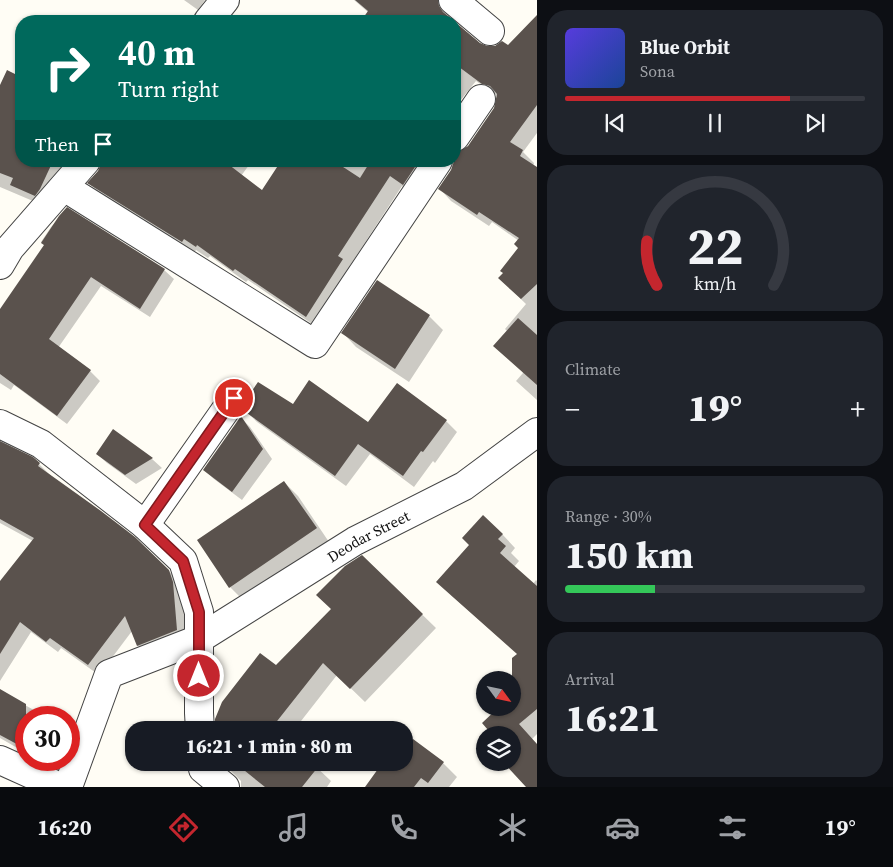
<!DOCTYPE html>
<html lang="en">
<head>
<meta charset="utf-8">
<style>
  body { margin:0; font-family:"Source Serif 4",serif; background:#20242c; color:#f1f3f6; height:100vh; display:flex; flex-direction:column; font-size:19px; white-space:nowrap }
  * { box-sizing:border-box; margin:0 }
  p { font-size:16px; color:#9ea1a6 }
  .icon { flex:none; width:28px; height:28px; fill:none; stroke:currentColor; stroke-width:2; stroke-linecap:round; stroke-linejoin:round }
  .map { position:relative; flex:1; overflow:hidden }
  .sheet { display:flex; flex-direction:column; gap:10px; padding:10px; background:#0d0f14; width:356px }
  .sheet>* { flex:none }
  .guide { position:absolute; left:15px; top:15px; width:446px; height:152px; border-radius:20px; box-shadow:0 1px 4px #0004; background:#00695c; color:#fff; overflow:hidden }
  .needle { width:32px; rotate:123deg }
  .controls { position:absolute; left:476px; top:671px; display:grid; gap:10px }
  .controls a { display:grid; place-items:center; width:45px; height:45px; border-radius:50%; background:#171b24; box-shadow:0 1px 4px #0004; font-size:25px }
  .speed { position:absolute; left:15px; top:706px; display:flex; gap:10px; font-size:25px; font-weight:700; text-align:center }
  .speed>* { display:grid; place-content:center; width:65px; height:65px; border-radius:50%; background:#171b24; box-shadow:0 1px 4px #0004; line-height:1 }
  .speed .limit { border:8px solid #d22; background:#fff; color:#111 }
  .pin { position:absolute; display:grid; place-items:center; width:42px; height:42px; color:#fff; margin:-21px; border:2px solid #fff; border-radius:50%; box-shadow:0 1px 5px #0007 }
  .me { position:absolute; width:55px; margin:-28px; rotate:0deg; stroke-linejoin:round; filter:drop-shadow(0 0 4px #0008) }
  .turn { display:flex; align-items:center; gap:18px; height:105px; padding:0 20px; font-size:22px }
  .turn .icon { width:65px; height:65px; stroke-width:2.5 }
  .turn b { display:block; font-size:35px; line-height:42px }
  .then { display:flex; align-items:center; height:48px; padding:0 20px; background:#0003; gap:10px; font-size:19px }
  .big { font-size:38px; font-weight:800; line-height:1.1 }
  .sheet .widget { flex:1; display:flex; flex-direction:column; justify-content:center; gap:8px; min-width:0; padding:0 18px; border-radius:20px; background:#20242c }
  .sheet .dial { align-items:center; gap:0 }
  .dial svg { height:130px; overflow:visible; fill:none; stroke:#363941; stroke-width:7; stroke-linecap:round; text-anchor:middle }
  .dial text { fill:#f1f3f6; stroke:none }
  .song { display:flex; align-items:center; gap:15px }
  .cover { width:60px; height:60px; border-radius:8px; background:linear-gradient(135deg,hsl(250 70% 55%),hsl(220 70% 35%)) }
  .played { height:5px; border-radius:2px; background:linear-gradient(90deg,#c4262e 75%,#363941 75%) }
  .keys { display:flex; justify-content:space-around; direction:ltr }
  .heat { display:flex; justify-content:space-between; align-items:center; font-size:28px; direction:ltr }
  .charge { height:8px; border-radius:4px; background:linear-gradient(90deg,#34c759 30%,#363941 0) }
  .trip { position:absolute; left:125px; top:721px; width:288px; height:50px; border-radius:20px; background:#171b24; box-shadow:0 1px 4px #0004; font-weight:800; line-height:50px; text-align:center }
  .tab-bar { display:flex; height:80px; justify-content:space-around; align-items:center; background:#090b0e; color:#9ea1a6 }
  .tab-bar .icon { width:35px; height:35px }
  .tab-bar .active { color:#c4262e }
  .tab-bar b { font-size:22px; color:#f1f3f6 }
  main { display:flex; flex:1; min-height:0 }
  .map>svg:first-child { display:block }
</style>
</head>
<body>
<main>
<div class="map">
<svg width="537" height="787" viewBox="0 0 537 787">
  <rect width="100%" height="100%" fill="#fffdf5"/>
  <!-- shadow -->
  <path fill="#0003" d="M184,0h21l-7,10z
    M354,0h102l-7,10 1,9 2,2h-79l-6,-6 2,-2z
    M537,17v116l-14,19 11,11 -1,3 4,33v201l-21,-19 7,-8 -16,-42 -2,-2 21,-25 -27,-26 5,-5 15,-25v-7l-27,-19 -3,4 -38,-25 -11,-12 12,-19 3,-9v-7l7,-2 7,-5 26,-39 2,-12 -21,-15 -21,26v-83l24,20 8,4 21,-1z
    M8,72l13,7v82h67l-41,46 -47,-20v-99z
    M102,161h150l-11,15 21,16 81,-23 6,-8h91l-24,35 -14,-10 -53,81 5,5 -36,56 -70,-48 -2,2 -36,-26 -2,2 -12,-8 -2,3 -93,-58 -12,-12 10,-11z
    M67,209l97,61 10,9 -24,38 -49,-31 -43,62 32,23 10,10 -33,43 -53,-39 -3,5 -11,-7v-72l45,-65 -4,-4 10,-15z
    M429,316l14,14 -34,52 -53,-35 -13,-14z
    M293,406l75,18 78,-3 11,11 -22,31 -2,-2 -19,26 -44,-33 -24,32 -89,-64 -11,-11z
    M241,418l9,9 22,32 -30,41 -28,-21 -10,-9z
    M113,431l39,28 10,9 -26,16 -29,-21 -10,-9z
    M0,445l39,19 11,11 118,95 12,12 3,12 4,47 -38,15 -11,-10 -6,-15 -33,44 -38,-27 -3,4 -27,-20 -31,49v-98l33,-42 -33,-18z
    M284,482l14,14 31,46 -85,59 -14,-14z
    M502,534l13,14 -4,5 8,8 -5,6 19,17 3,-4 1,1v153l-5,5 5,48h-10l-15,-25v-27h-27v6l-4,-4 8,-7 -6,-7 17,-15h12l6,-54 -67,-59z
    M362,556l74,72 -71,74 -28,-27 -43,55h-77l115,-121z
    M0,691l48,27h-22v35l-26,-15z
    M69,729l13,12 -13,36 -30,-17h30z
    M413,741l30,22 14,14 -8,10h-83l38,-25v-9z
    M231,762h80l20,19 -4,6h-86v-6l-12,-12 4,-5z"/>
  <!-- building -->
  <path fill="#5a524d" d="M355,0h83l1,6 4,6 11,9h-93l7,-10z
    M537,15v90l-27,37 13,8 -3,6 17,11v117l-16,15 -23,-21 5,-5 -3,-2 18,-23 -4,-4 5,-6 -40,-26 -2,3 -39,-26 13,-19 3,-9h1l5,-10 8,-5 26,-38 3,-14 -7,-8 -8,-2 -27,-20v-42l25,21 7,3h8l7,-5 6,4z
    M7,70l14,7v84h32l-13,28 -5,7 -25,-11 3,-7 -13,-5v-88z
    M101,161h123l38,29 19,-29h53l26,17 10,-16 -2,-1h51l-16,24 -13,-9 -52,80 5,3 -37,58 -71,-48 -2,2 -36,-26 -1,2 -12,-8 -2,3 -95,-59 11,-12 3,-7z
    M67,207l98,62 -25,40 -49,-32 -42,62 42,31 -34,46 -57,-42v-65l44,-64 -3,-2 18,-27z
    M377,280l53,35 -35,54 -54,-36z
    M518,318l19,17v50l-44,-39z
    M309,380l59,42 29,-39 50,37 -24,32 -2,-1 -18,25 -45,-32 -23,32 -91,-65 5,-11v-5l9,-13 35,22z
    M241,416l22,33 -31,43 -29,-22z
    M113,429l40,29 -28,17 -29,-21z
    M0,441l33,16 7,6 -2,3 63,45 34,26 34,33 4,12 4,48 -40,16 -12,-30 -37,49 -38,-27 -4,4 -26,-20 -20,32v-73l34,-43 -34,-19z
    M284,481l33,47 -88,60 -32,-48z
    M483,515l20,19 -5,5 8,7 -6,7 37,33v123l-18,15 18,20v43h-11l-23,-25h9v-27h-27v8l-6,-6 9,-7 -6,-7 16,-15h14v-50l5,-4 -81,-72 33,-37 -7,-7z
    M362,555l61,59 -73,75 -27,-26 -53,67h-55v-11l7,-17 38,-49 16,12 55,-56 -15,-14 29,-29z
    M0,689l26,15v45l-26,-14z
    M413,739l31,23 -16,21 -7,-5 -7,9h-49l18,-25h21v-11z
    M234,762h88l-20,25h-37z"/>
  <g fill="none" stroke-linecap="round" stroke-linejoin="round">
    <defs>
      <g id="minor">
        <path d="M453,0l37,31"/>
        <path d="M208,21l17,-21"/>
        <path d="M455,137l26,-38"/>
        <path d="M64,187l251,157 123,-183"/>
        <path d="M0,265l10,-17 76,-87"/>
        <path d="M0,424l41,20 104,81 38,36 16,51v101l1,17"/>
        <path d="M145,525l89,-127"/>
        <path d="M0,760l60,27"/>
        <path d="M203,762v7l22,18"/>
        <path id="s1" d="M68,787l41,-113 90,-35 156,-98 109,-55 73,-54"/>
      </g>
    </defs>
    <!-- minor casing -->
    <use href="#minor" stroke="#444" stroke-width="30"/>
    <!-- minor -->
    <use href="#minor" stroke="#fff" stroke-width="28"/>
  </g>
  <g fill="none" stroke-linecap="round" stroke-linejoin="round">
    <defs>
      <path id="route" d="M199,676v-64l-16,-51 -38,-36 89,-127"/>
    </defs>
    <!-- route casing -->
    <use href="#route" stroke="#7f191e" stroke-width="12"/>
    <!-- route -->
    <use href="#route" stroke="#c4262e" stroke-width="9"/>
  </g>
  <g text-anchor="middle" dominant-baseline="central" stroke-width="5" stroke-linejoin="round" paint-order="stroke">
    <!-- street labels -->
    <g font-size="15" fill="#111" stroke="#fff">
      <text stroke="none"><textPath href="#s1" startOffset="415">Deodar Street</textPath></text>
    </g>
  </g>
</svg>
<div class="controls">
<a><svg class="needle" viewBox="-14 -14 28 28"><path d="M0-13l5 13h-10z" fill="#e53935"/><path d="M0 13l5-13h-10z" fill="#9ea1a6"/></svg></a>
<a><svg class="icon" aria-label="layers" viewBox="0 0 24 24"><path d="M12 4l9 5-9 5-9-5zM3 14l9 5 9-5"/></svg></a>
</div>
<div class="speed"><div class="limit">30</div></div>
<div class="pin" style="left:234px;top:398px;background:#d93025"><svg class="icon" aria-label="arrive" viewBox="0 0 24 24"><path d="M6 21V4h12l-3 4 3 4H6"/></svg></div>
<svg class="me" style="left:199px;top:676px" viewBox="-20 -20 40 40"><circle r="17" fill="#c4262e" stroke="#fff" stroke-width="3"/><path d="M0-11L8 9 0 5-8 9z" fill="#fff"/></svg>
<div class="trip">16:21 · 1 min · 80 m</div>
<div class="guide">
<div class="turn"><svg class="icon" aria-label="right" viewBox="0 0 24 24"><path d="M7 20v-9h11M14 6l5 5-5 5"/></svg><div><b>40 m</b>Turn right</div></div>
<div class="then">Then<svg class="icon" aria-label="arrive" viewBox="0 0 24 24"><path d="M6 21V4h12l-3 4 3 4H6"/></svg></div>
</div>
</div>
<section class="sheet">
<div class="widget">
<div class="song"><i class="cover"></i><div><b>Blue Orbit</b><p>Sona</p></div></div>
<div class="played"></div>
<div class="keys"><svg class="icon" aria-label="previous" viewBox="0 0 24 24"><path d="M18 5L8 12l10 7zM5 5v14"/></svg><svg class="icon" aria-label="pause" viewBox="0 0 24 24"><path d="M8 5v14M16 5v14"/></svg><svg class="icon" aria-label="next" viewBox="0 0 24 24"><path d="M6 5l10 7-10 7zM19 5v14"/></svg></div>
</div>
<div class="widget dial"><svg viewBox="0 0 100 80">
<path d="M14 69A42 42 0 1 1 86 69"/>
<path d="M14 69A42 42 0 0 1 8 42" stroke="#c4262e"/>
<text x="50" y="56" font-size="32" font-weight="700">22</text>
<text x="50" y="72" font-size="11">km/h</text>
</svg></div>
<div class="widget"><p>Climate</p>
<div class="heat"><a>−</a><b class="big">19°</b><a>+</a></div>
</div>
<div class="widget"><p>Range · 30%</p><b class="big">150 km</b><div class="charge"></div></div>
<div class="widget"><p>Arrival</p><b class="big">16:21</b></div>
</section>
</main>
<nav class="tab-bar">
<b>16:20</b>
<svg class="icon active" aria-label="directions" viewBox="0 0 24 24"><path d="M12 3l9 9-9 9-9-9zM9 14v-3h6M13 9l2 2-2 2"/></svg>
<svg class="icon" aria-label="music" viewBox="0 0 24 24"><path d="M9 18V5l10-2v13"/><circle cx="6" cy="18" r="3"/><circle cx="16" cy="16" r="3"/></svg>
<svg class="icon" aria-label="phone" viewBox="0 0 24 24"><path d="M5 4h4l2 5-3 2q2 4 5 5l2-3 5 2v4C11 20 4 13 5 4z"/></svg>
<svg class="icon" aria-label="climate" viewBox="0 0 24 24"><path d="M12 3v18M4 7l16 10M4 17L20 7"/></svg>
<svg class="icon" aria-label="car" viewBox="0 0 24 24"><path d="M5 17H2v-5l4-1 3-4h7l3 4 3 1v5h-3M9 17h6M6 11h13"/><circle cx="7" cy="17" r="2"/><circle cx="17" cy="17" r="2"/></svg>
<svg class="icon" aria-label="filters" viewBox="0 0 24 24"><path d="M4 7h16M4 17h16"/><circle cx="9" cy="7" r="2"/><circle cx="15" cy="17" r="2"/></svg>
<b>19°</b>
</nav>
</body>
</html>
